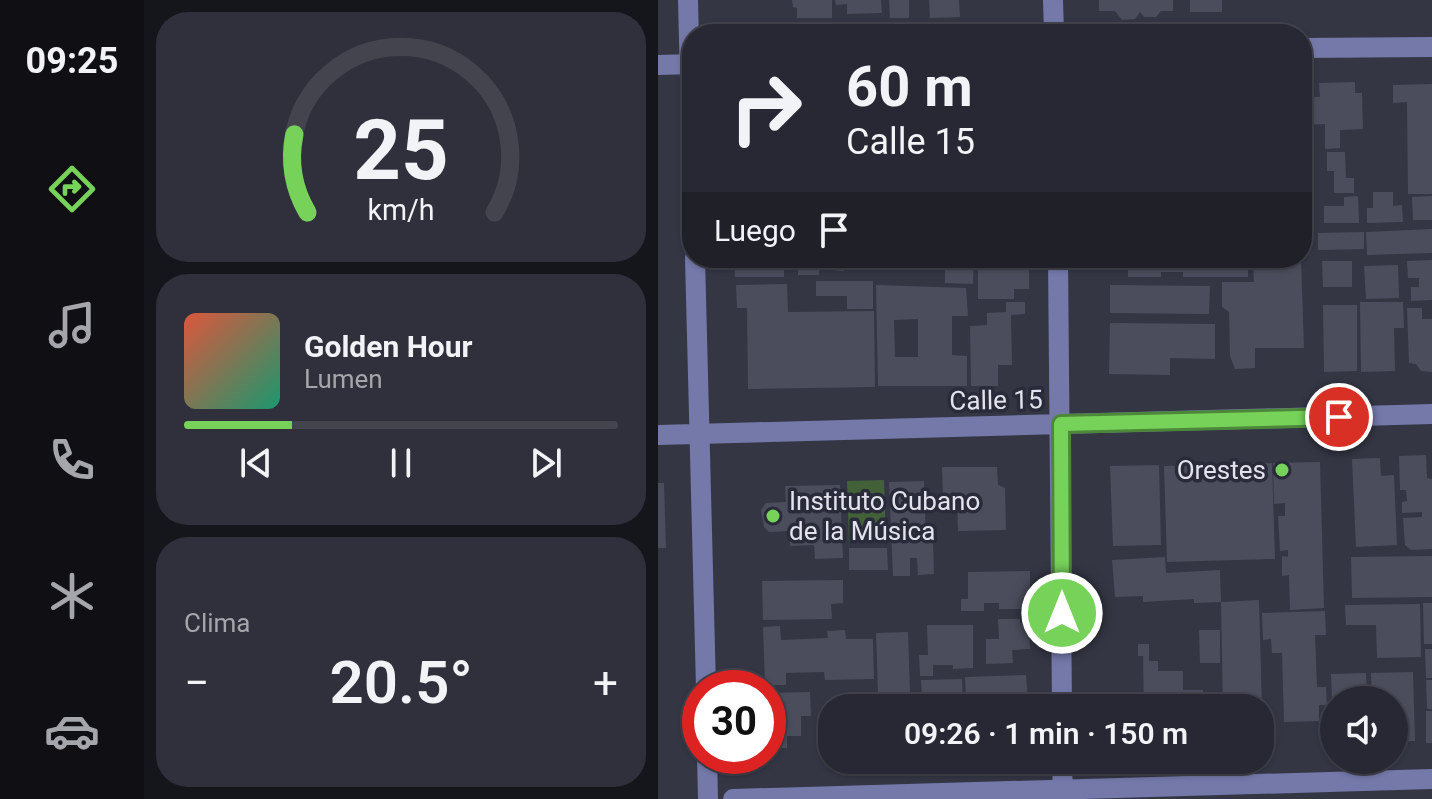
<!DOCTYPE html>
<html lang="es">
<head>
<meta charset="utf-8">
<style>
  body { margin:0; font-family:Roboto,sans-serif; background:#2f303b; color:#f1f3f6; height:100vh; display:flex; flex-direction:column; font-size:30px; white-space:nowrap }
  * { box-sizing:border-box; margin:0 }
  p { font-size:26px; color:#a4a6ac }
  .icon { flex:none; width:44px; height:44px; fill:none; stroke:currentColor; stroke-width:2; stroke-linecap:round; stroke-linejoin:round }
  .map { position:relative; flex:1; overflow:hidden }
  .details { display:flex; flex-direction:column; gap:12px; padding:12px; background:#15161c; width:514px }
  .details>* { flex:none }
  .banner { position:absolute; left:24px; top:24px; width:630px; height:244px; border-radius:32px; box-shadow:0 2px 6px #0004,0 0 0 2px #43444e; background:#272833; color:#f1f3f6; overflow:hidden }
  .buttons { position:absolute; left:662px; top:686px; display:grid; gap:16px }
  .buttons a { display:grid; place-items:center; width:88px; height:88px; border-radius:50%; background:#272833; box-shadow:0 2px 6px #0004,0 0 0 2px #43444e; font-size:40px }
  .speed { position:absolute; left:24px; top:670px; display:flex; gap:16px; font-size:40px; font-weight:700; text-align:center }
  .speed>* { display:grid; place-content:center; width:104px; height:104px; border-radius:50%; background:#272833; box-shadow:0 2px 6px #0004,0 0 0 2px #43444e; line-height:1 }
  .speed .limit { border:12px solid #d22; background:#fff; color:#111 }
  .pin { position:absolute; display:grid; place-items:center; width:68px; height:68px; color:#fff; margin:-34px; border:4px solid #fff; border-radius:50%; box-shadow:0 2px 8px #0007 }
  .me { position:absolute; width:88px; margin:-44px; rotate:0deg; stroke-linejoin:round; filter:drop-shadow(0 0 6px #0008) }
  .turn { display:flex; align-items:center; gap:28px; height:168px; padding:0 32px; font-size:36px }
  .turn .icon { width:104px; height:104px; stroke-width:2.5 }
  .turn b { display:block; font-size:56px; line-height:68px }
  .then { display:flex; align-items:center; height:76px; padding:0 32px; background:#0003; gap:16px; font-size:30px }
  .big { font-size:60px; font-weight:600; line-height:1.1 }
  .details .widget { flex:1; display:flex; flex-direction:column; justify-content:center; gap:12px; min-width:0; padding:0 28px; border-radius:32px; background:#2f303b }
  .details .dial { align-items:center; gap:0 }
  .dial svg { height:208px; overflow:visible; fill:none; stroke:#43444e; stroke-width:7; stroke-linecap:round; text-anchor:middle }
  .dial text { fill:#f1f3f6; stroke:none }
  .song { display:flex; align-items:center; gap:24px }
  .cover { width:96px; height:96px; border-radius:12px; background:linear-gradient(135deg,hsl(10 70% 55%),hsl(160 70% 35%)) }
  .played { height:8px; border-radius:4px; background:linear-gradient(90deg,#77d259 25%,#43444e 25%) }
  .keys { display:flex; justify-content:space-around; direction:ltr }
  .heat { display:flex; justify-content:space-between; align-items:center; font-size:44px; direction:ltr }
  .trip { position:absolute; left:160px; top:694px; width:456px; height:80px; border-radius:32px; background:#272833; box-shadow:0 2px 6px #0004,0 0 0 2px #43444e; font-weight:600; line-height:80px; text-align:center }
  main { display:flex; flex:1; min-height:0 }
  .menu { display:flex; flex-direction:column; width:144px; justify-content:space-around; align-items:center; background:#101014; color:#a4a6ac }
  .menu .icon { width:56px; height:56px }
  .menu .active { color:#77d259 }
  .menu b { font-size:36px; color:#f1f3f6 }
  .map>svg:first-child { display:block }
</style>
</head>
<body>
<main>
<nav class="menu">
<b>09:25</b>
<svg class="icon active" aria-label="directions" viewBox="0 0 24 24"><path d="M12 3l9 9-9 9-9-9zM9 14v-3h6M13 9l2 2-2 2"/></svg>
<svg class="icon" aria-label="music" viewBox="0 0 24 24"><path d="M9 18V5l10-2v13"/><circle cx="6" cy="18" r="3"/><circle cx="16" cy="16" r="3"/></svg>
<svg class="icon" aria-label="phone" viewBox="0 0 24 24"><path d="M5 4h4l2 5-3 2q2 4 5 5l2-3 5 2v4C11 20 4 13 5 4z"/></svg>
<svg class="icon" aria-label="climate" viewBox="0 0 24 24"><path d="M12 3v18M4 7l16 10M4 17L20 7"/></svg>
<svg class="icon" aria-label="car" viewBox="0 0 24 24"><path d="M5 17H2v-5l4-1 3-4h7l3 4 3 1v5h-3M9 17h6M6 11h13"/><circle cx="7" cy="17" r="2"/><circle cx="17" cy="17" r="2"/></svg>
</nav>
<section class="details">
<div class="widget dial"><svg viewBox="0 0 100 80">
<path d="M14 69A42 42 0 1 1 86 69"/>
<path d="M14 69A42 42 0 0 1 9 39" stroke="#77d259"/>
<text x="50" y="56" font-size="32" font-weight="700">25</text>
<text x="50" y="72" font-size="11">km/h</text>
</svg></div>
<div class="widget">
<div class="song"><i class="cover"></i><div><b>Golden Hour</b><p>Lumen</p></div></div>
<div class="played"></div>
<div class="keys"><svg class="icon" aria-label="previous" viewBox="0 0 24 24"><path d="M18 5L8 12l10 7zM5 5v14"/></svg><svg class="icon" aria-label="pause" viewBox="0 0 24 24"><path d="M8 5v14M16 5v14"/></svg><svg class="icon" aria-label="next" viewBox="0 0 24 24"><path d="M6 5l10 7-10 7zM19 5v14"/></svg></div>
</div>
<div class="widget"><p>Clima</p>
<div class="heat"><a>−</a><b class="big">20.5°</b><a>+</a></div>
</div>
</section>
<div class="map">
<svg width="774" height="799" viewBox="0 0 774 799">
  <rect width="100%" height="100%" fill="#343644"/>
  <!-- green -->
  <path fill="#426139" d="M226,480l2,60 -37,2 -2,-61z"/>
  <!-- building -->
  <path fill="#4b4d5c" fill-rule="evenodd" d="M134,0h40v18h-35v-10l-4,-1z
    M177,0h46l1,13 -35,1v-10l-11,1z
    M231,0h20v18h-19z
    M271,0h30l1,17 -30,1z
    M441,0h74v11h-12l-5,6h-12l-4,-5 -5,7 -13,1 -7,-9h-16z
    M532,0h32v12h-32z
    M697,82v11h7l1,36 -23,1v18l-15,1v-25l-23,1v-28h18l-1,-14z
    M774,84v110h-24l-1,-92 -14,1v-18z
    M669,152h18l1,26h8v15h-20v-22h-7z
    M715,192h20v14l9,-1 1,17 -36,1v-15h6z
    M700,196l1,27h-35v-17h20v-9z
    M774,196v24h-19l-1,-23z
    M774,229v24l-65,2 -1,-23z
    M706,232v17l-46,1v-17z
    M76,258h109l1,13 -13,-1v-8h-12v13h-21v-9h-14v11h-49z
    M287,258h29l-1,26 -28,-1z
    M320,258h51v31h-15v10h-36z
    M445,258h145v19h-65v-5h-22v5h-33v-8h-25z
    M595,258h48l3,90h-49v20l-20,1 -5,-13 -1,-44 -7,-5v-25h32z
    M774,260v40l-21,1v-14h8v-9h-11l-1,-17z
    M664,261h30v26h-29z
    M740,265l1,33 -33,1 -2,-33z
    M158,281h57v28h-26v-13h-31z
    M129,284l1,28 86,-1 1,76 -127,2 -1,-81h-10l-1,-23z
    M218,285l90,3 2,28h-16v39l15,1v30h-89zM260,319v38h-23l-1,-37z
    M452,285l100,1 -1,28 -99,-1z
    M348,302h19v12l-14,1 1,50h-14v21h-27l-1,-60 17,-1v-12l19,-1z
    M702,302h43l1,26h-10l1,43 -34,1z
    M665,305h34v66l-33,1z
    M749,308h15v11h10v53l-11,-1 -5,-7 -7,-1z
    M452,323l105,1v35l-45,-1v17l-61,-1z
    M768,455l1,23 5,1v70l-21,1 -6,-5 -2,-27 19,-1v-5l-20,1v-11l5,-1 -1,-11h-6l-1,-34z
    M722,458l1,18 13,-1 3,70 -41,2 -4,-88z
    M662,462l4,146 -34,2 -1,-35 -7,1v-20l6,1v-7l-8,1 -2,-35h7v-13l-11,1 -1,-41z
    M614,463l3,96 -108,3 -3,-96z
    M501,465l2,80 -48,1 -3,-80z
    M284,467h55l1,18 7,3 1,42 -48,1 -1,-31h-14z
    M266,481l2,60 7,-1 1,34 -16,1 -1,-17h-7v18h-17l-4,-94z
    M0,483h6l2,65h-8z
    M182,485l3,73 -28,1 -1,-14 -24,1v-15l-21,1 -5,-5 -3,-17 5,-7 20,-1 -1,-16z
    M191,548h38l1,22h-39z
    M774,556v41l-80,1 -1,-41z
    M507,557l1,16 54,-3 1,32 -27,1v-4l-51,3v-6l-28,1 -3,-37z
    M372,571v38h-31v-6h-15v8h-23v-12h7v-27z
    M185,580v23l-12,1 1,15 -69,1 -1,-39z
    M601,600l3,108h-39l-2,-106z
    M765,603h9v41h-8z
    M762,604l1,53 -44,1 -1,-33h-30l-1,-20z
    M667,611l1,24h-11l2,52h9l1,18h-8v16l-35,1 -2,-69h-10l-1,-14 -8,1 -1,-27z
    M340,619h22v4h9l1,26 -18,1 1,13 -27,1v-25h13z
    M269,625h46v43l-20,1v-4h-20v11h-13l-1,-21h9z
    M122,626l1,14 47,-2 -1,-7 18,-1 1,9h27l1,40 -49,1 -1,-8 -38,1v12h-21l-2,-58z
    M541,630h21v33h-20z
    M250,632l2,60 -32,1 -2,-60z
    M480,644h11v17h9v10h25v19h20v12h16v6h-75l-1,-52h-5z
    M767,649h7v29h-6z
    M755,672l2,69 -21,1v-42h-22l-1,-27z
    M708,673l1,27h-35l-1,-26z
    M368,675l2,25 -62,1 -1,-24z
    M304,679l1,29h-36v-13h-5l-1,-15z
    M768,680h6v29h-5z
    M152,692l1,24h-10v20h-14v12h-19v-55z
    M233,703v5h-59v41l-8,-5 -1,-38z
    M376,703v5h-67v-4z
    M768,711h6v32h-6z"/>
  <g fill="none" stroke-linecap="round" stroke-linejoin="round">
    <!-- minor -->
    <path stroke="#7479aa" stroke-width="20" d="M30,0l4,159
      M395,0l1,34
      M644,48l130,-1
      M0,65l34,-1
      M37,258l11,430
      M400,258l4,450
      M0,435l774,-21
      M49,756l1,43
      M404,760l1,39
      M75,799l699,-20"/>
  </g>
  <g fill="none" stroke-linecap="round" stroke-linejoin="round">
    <defs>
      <path id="route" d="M404,613l-1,-189 278,-7"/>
    </defs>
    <!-- route casing -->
    <use href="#route" stroke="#4d883a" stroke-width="20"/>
    <!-- route -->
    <use href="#route" stroke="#77d259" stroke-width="14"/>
  </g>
  <!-- markers -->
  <g fill="#77d259" stroke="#2a2b3a" stroke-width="3">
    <circle cx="624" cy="470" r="8"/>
    <circle cx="115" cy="516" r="8"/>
  </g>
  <g text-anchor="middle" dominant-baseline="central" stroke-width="7" stroke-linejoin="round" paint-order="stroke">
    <!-- street labels -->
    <g font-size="26" fill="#e2e3ed" stroke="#2a2b3a">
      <text transform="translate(338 400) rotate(-1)">Calle 15</text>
    </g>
    <!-- poi labels -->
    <g font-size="26" fill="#e2e3ed" stroke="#2a2b3a" text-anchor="end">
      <text x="608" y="470">Orestes</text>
      <text x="131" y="501" text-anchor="start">Instituto Cubano<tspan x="131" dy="30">de la Música</tspan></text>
    </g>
  </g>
</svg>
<div class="buttons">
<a><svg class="icon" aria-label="sound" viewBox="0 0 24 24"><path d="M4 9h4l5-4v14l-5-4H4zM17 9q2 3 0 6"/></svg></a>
</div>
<div class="speed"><div class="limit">30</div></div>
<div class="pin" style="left:681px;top:417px;background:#d93025"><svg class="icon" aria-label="arrive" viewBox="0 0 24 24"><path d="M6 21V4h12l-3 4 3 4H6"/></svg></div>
<svg class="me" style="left:404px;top:613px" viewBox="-20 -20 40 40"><circle r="17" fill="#77d259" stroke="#fff" stroke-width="3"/><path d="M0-11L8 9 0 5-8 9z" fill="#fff"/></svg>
<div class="trip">09:26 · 1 min · 150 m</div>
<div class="banner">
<div class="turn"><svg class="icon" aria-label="right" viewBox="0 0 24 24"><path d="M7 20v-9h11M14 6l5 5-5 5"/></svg><div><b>60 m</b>Calle 15</div></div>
<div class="then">Luego<svg class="icon" aria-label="arrive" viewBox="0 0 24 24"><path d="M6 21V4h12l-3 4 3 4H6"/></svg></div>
</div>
</div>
</main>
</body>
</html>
